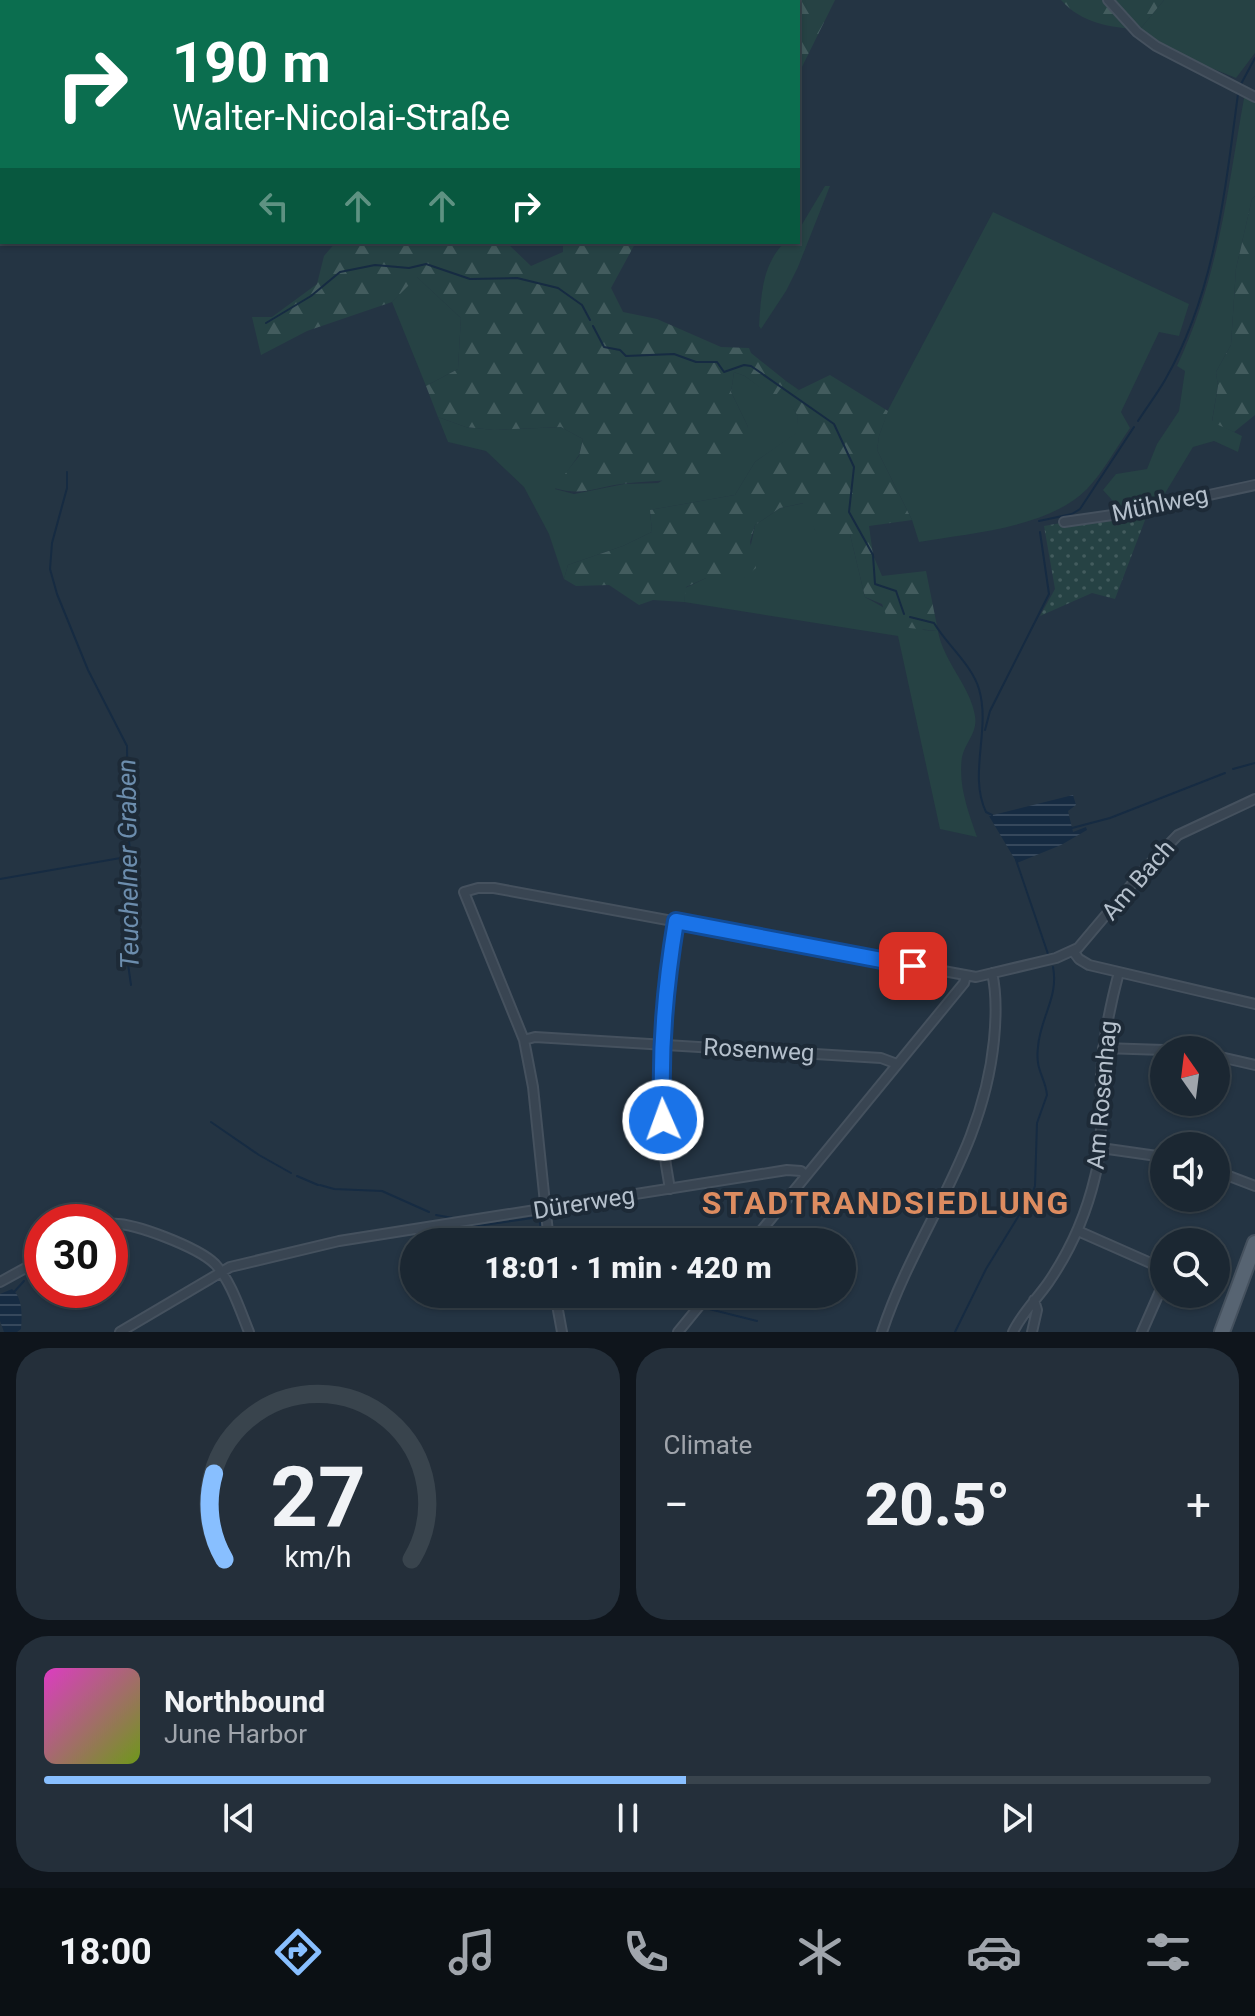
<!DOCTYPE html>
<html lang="en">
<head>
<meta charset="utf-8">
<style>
  body { margin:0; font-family:Roboto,sans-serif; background:#242f3a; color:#f1f3f6; height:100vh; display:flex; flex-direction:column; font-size:30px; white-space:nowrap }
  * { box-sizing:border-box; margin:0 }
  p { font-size:26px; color:#a0a5ac }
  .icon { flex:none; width:44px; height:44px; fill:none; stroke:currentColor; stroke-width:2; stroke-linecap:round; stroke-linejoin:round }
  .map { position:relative; height:1332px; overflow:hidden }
  .sheet { display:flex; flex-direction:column; gap:16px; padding:16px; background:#0f151c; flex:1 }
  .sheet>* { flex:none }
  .guide { position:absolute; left:0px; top:0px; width:800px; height:244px; box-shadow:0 2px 6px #0004,0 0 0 2px #39444d; background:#0b6e4f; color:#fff; overflow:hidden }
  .needle { width:52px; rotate:346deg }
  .controls { position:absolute; left:1150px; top:1036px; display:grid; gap:16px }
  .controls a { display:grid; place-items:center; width:80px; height:80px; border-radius:50%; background:#1b2732; box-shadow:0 2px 6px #0004,0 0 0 2px #39444d; font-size:40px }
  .speed { position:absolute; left:24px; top:1204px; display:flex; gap:16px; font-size:40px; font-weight:700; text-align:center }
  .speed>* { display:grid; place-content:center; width:104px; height:104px; border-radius:50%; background:#1b2732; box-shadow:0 2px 6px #0004,0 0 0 2px #39444d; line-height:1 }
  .speed .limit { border:12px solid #d22; background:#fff; color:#111 }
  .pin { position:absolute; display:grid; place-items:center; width:68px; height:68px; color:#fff; margin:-34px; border-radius:16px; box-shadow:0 4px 12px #0006 }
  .me { position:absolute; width:88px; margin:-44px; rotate:358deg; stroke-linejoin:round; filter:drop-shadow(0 0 6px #0008) }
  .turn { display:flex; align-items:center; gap:28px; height:168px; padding:0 40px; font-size:36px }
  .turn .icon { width:104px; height:104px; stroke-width:2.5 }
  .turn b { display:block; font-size:56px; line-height:68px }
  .lanes { display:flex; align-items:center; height:76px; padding:0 40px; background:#0003; justify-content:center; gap:40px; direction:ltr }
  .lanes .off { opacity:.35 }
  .big { font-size:60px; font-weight:800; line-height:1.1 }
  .sheet .widget { flex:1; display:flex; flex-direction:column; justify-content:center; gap:12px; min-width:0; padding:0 28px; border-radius:32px; background:#242f3a }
  .sheet .dial { align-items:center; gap:0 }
  .dial svg { height:208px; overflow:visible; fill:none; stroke:#39444d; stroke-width:7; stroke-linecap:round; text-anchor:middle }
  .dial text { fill:#f1f3f6; stroke:none }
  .song { display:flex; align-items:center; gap:24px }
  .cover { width:96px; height:96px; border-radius:12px; background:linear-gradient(135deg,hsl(310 70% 55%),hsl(80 70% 35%)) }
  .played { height:8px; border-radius:4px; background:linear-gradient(90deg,#88bfff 55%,#39444d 55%) }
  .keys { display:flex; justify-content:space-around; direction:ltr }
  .heat { display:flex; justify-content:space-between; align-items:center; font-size:44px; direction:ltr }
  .sheet .tiles { flex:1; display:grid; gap:16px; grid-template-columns:1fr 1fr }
  .widget:last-child { grid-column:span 2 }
  .trip { position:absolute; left:400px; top:1228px; width:456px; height:80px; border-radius:40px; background:#1b2732; box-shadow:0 2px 6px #0004,0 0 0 2px #39444d; font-weight:800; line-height:80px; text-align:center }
  .tabs { display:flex; height:128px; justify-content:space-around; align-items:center; background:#0b1014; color:#a0a5ac }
  .tabs .icon { width:56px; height:56px }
  .tabs .active { color:#88bfff }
  .tabs b { font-size:36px; color:#f1f3f6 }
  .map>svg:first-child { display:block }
</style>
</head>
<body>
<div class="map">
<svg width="1255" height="1332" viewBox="0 0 1255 1332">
  <defs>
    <pattern id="forest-firs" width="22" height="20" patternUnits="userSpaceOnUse" patternTransform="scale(2)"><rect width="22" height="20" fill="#264244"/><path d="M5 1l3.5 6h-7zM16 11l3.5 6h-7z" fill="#435c5e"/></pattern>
    <pattern id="garden-dots" width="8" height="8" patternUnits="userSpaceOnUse" patternTransform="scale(2)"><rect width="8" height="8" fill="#264244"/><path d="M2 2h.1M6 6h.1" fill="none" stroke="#435c5e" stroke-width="1.8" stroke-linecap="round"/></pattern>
    <pattern id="water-rules" width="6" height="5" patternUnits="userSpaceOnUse" patternTransform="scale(2)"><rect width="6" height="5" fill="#162b42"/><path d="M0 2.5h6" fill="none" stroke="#36485c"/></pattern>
  </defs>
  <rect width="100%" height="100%" fill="#243443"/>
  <!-- grass -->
  <path fill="#264244" d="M1164,0h91v53l-19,25c-35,-15 -65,-23 -96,-49z
    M1245,93l10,6v97l-3,3 -16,70 -5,76 -15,27 2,14 -6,35 30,15 -4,16 -24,-11 -21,6 -32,53 -41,9 -17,-19 13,-16 31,-5 10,-25 22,-33 6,-40 -8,-5c43,-92 50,-176 68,-273z
    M825,186h5l-32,81 -12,24 -25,38 -2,-3c2,-30 3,-62 26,-84h13v-11z
    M993,212l196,92 -10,32 -20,-4 -38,80 9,16c-14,20 -26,43 -43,61 -38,39 -117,44 -168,53l-7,-22 -35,-70 2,-14 9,-26z
    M416,276l45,42 -3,51 -32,17 -34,-84z
    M734,372l11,4 29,21 12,-16 13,9 -11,10 10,16 -1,17 -42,29 -20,33 -85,15 2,22 -29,14 -55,19 -4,14 -15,-45 -25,-47 -38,-36 -38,-9 -10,-25 28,10 28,3 67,-3 22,12 -4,16 -24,34 19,5 50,-10 34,-1 90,-56 -17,-35z
    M804,503l13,31h33l15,63 59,33 14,1c5,30 33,56 37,85 3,17 -10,26 -13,41 -4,28 6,54 15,80l-37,-8 -42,-193 -214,-34 1,-14 21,-10h38l11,-53 25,-17z"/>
  <!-- forest -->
  <path fill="url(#forest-firs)" d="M719,0h116l-37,75v-73h-80z
    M1061,0h103l-24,29c-29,-1 -59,-6 -79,-29z
    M1255,196v219l-21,17 -22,-10 6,-36 -2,-14 15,-27 5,-76 16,-70z
    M336,242h95l6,4 4,-4h65l25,24 32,-14v-10h73l-25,46 12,24 34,7 64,28 28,1 2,5 35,28 -12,17 -29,-22 -11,-4 -3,20 17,35c-5,9 -10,26 -19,32 -30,25 -72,20 -108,25 -27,4 -39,12 -67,4l25,-32 4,-17 -22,-12 -67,3 -28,-3 -28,-10 -12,-31 32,-17 3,-51 -44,-41 -25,25 -85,29 -46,24 -9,-38h20l45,-33 7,-28z
    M830,375l58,36 -9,25 -2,14 35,70 -43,6 4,29 9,21 44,-5 12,60 -48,-5 -8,-22 -17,-7 -15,-63 -33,1 -14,-32 -23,5 -25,17 -5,17 6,26 -12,10h-38l-20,9 -2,15 -31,-2 -14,5 -30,-20 -33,1 -12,-7 4,-14 55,-19 29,-14 -2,-22 85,-15 20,-33 41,-29 2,-17 -11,-16 12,-10z"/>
  <!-- garden -->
  <path fill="url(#garden-dots)" d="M1150,507l-35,92 -23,-6 -52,23 15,-27 -11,-63z"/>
  <!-- water -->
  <path fill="url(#water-rules)" d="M1073,795l3,10 -8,6 5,21 13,-5 1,3 -26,15 -44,18 -28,-47z
    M12,1289c11,9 10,26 9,40l-4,3h-13l-4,-11v-27z"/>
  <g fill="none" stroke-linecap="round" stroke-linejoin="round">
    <!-- stream -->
    <path stroke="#162b42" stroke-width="2" d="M1241,84l14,-26
      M266,323l45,-27 29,-24 35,-7 34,3 17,-4 44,15 47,-1 41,10 24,17 8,15
      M593,326l11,21 16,3 6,6 48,-2 22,8h21l7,10 20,-7 7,1 83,58 20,43 -5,45 24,43 2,29 21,7 8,23
      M1138,421c9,-14 19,-27 27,-41 50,-87 60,-189 73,-286
      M67,472v16l-15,55 -2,26 7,25 31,76 39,76 1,87 5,42 -7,75 5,35
      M1039,521l33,-7 8,-5 54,-82
      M910,617l24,6c13,22 38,42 45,66 12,41 -11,85 7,123l6,3
      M985,730l5,-19 59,-117 -9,-62
      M1233,769l22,-6
      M1072,828l38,-10 115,-45
      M1016,860l32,94
      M0,879l132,-23
      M211,1122l48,33 32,18
      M297,1176l21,9
      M320,1185l14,4 48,2 47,21
      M436,1215l17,3
      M463,1228l76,-11 4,25
      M213,1283l4,-2
      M14,1292l10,-11
      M642,1294l49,11
      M705,1308l52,13
      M955,1332l31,-63 46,-75 3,-8 2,-63 10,-28c-2,-19 -12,-24 -9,-48 2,-29 21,-50 15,-80"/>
    <defs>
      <path id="street" d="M1108,0l29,32 19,14 99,51
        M1064,522l62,-9 129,-28
        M1073,951l6,8 10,6 166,39
        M524,1040l11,-3 346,21 16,6
        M1103,1048l61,2
        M1216,1056l39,9
        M1101,1148l63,9
        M1216,1171l39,15
        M670,1189c-17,-87 -9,-181 6,-268
        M110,1224c22,-3 89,24 105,40 16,17 25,46 34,68
        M1078,1231l86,38
        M549,1242l-16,-155 -9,-47 -60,-148 14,-4h16l482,89 80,-19 22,-10 65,-77 35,-36 77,-36
        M752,1242l212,-259 2,-7
        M0,1282l42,-23
        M555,1294l7,38
        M120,1332l110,-65 109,-26 448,-71 14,1 5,4
        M678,1332l31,-38
        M882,1332c34,-103 101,-178 112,-292 2,-21 3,-46 -2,-67
        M1013,1332c9,-19 23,-32 35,-49 22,-32 38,-68 47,-106 9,-34 5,-68 6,-103 2,-35 9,-68 18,-102
        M1032,1332l5,-22 -3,-10
        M1142,1332l22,-50"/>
      <path id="primary" d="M1222,1332l33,-89"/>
    </defs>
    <!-- street casing -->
    <use href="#street" stroke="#45515e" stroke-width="12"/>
    <!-- primary casing -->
    <use href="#primary" stroke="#45515e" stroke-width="18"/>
    <!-- street -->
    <use href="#street" stroke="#394552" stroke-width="8"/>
    <!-- primary -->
    <use href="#primary" stroke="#576472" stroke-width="14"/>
  </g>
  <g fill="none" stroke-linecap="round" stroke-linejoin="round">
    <defs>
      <path id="route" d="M663,1120c-4,-67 2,-133 13,-199l237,45"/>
    </defs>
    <!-- route casing -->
    <use href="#route" stroke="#114b97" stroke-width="20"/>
    <!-- route -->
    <use href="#route" stroke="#1a73e8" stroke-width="14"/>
  </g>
  <g text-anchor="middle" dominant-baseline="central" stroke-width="8" stroke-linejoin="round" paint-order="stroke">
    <!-- street labels -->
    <g font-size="24" fill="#b5c0cc" stroke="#1d2a37">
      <text transform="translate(1160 504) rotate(-12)">Mühlweg</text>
      <text transform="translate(1138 880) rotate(-49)">Am Bach</text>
      <text transform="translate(759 1050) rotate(3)">Rosenweg</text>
      <text transform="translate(1102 1095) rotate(-85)">Am Rosenhag</text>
      <text transform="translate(584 1203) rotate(-9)">Dürerweg</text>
    </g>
    <!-- water labels -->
    <g font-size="26" font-style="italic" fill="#6c8dad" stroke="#1d2a37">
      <text transform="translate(128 864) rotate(-91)">Teuchelner Graben</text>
    </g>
    <!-- district labels -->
    <g font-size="32" font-weight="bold" letter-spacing="2" fill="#dd8c60" stroke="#1d2a37">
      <text x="886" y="1203">STADTRANDSIEDLUNG</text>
    </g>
  </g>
</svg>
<div class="controls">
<a><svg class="needle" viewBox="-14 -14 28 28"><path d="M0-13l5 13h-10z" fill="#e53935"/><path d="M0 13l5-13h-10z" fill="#a0a5ac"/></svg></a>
<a><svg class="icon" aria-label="sound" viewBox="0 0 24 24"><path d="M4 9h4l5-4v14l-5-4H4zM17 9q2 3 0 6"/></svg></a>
<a><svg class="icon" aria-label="search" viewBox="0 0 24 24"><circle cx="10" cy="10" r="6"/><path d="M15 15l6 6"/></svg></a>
</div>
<div class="speed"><div class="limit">30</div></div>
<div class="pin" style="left:913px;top:966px;background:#d93025"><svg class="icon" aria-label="arrive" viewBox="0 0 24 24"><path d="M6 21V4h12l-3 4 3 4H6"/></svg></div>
<svg class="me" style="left:663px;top:1120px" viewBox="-20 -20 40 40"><circle r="17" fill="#1a73e8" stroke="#fff" stroke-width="3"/><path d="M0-11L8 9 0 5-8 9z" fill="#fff"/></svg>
<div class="trip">18:01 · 1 min · 420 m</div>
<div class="guide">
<div class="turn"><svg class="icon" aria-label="right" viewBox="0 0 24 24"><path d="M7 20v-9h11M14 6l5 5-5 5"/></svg><div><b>190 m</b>Walter-Nicolai-Straße</div></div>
<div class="lanes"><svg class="icon off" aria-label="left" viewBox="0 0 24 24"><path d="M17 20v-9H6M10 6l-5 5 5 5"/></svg><svg class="icon off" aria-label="ahead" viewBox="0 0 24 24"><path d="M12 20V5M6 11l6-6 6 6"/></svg><svg class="icon off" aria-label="ahead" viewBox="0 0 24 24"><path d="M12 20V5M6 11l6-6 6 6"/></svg><svg class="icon" aria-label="right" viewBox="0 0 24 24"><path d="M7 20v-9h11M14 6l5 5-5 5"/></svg></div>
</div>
</div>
<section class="sheet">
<div class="tiles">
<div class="widget dial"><svg viewBox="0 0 100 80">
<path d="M14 69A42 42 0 1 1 86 69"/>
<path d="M14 69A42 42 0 0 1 10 36" stroke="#88bfff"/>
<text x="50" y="56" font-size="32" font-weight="700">27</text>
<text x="50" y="72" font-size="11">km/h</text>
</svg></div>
<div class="widget"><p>Climate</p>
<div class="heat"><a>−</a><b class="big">20.5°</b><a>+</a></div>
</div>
<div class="widget">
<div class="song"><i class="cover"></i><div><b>Northbound</b><p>June Harbor</p></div></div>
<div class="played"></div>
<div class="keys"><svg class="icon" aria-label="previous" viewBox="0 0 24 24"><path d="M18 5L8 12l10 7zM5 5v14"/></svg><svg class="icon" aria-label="pause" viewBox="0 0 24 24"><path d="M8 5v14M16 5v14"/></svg><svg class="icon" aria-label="next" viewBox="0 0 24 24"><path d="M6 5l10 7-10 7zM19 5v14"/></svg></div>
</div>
</div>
</section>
<nav class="tabs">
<b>18:00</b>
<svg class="icon active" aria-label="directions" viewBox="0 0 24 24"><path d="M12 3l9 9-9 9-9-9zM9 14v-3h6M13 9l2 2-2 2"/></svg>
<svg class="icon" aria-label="music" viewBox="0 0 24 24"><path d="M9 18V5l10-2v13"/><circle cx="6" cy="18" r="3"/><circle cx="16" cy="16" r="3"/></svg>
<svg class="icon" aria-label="phone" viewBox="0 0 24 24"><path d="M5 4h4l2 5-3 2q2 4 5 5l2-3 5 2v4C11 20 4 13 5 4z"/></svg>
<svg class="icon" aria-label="climate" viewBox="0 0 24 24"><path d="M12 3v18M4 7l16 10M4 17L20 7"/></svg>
<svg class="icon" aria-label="car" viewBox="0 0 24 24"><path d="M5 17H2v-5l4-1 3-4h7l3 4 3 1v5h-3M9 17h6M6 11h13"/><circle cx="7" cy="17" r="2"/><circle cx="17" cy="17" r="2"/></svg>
<svg class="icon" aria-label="filters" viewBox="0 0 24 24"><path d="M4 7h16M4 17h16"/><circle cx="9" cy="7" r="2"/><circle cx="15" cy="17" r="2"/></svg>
</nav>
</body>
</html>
